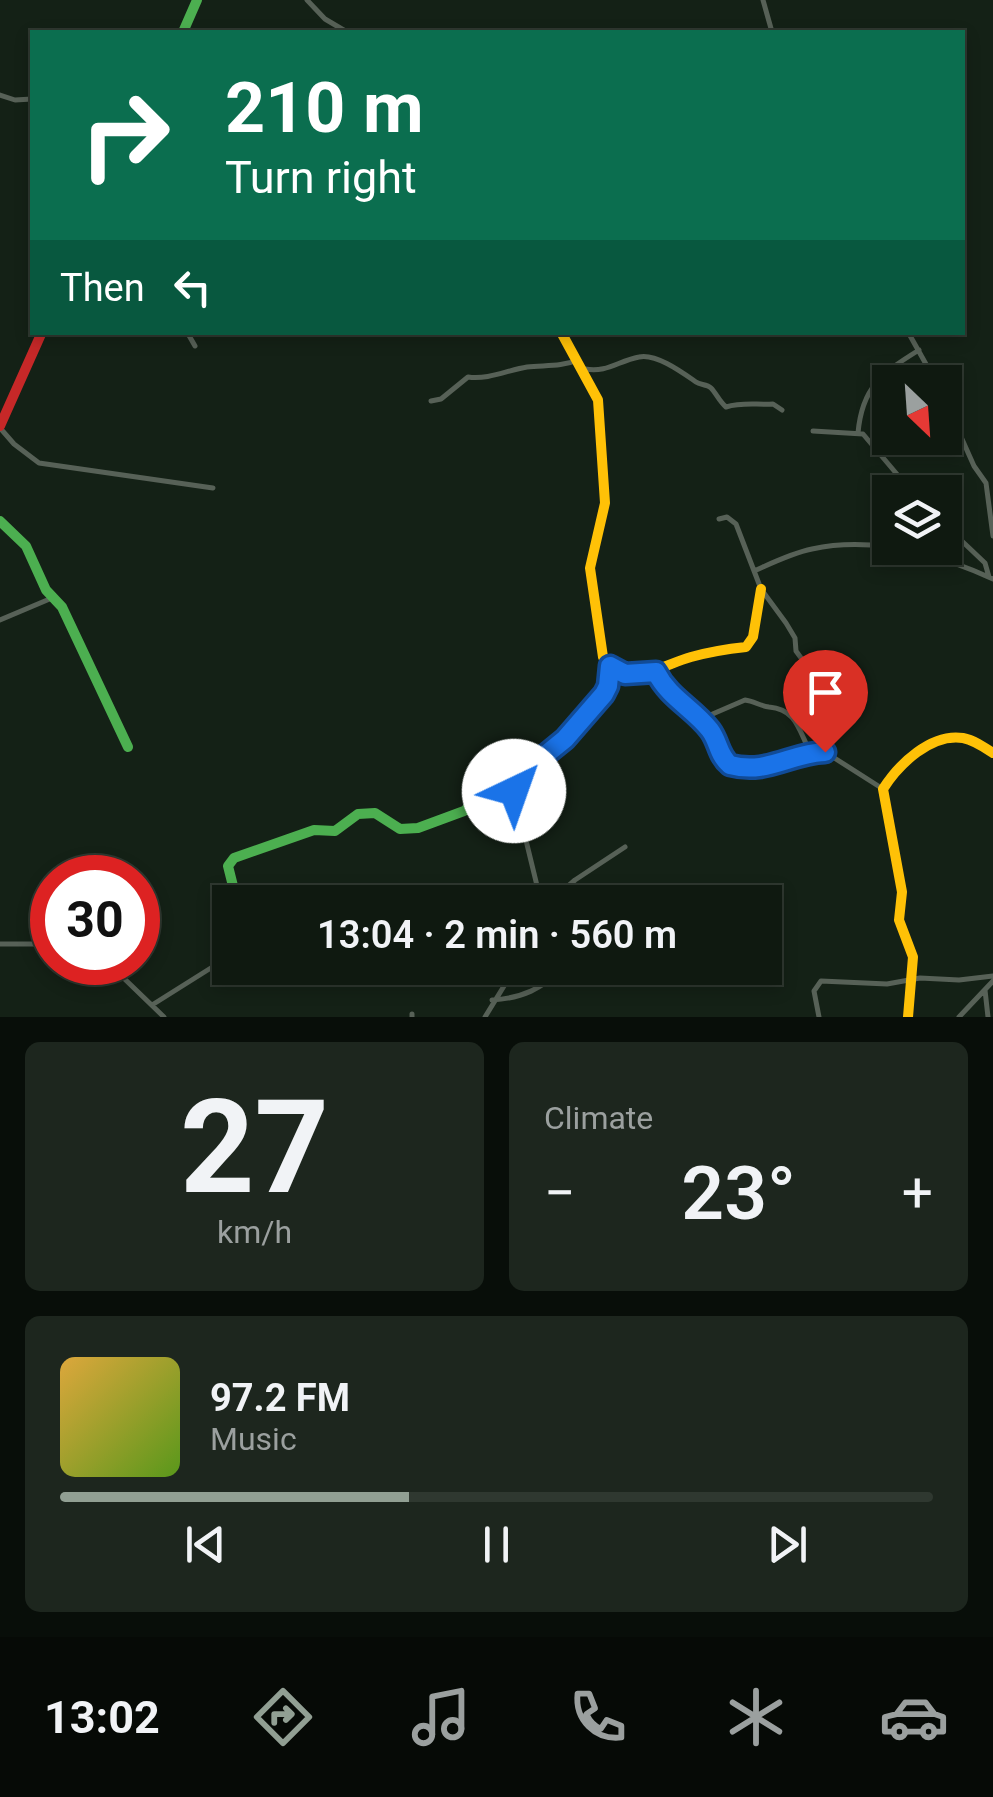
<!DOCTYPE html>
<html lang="en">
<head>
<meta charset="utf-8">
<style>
  body { margin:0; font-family:Roboto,sans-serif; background:#1d261e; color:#f1f3f6; height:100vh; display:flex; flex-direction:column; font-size:38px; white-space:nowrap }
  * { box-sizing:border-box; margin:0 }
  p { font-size:32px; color:#9ba09f }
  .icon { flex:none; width:55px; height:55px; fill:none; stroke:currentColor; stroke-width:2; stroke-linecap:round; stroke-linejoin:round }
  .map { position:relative; height:1017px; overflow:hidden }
  .details { display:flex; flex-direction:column; gap:25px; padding:25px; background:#080e09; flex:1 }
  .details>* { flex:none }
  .guide { position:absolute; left:30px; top:30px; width:935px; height:305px; border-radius:0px; box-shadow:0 5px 15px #0003,0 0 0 2px #2f3830; background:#0b6e4f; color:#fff; overflow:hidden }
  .needle { width:65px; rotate:155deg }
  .controls { position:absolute; left:872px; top:365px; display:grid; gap:20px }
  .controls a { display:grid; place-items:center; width:90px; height:90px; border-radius:0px; background:#0f1910; box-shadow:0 5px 15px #0003,0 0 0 2px #2f3830; font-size:50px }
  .speed { position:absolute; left:30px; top:855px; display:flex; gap:20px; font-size:50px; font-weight:700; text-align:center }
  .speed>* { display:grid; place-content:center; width:130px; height:130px; border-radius:50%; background:#0f1910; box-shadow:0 5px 15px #0003,0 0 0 2px #2f3830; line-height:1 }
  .speed .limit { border:15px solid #d22; background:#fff; color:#111 }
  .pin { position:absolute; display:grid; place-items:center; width:85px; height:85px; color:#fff; margin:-102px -42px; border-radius:50% 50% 50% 0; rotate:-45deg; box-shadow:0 0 10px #0007 }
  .pin .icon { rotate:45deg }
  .me { position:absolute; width:110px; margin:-55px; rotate:42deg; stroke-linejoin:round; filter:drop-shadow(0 0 8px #0008) }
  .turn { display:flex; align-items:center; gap:35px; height:210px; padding:0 30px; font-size:45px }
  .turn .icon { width:130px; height:130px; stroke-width:2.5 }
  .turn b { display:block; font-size:70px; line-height:85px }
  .then { display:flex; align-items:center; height:95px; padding:0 30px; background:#0003; gap:20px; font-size:38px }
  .big { font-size:75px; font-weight:600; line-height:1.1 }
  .details .tile { flex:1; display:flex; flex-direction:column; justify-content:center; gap:15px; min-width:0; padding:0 35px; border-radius:15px; background:#1d261e }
  .details .dial { align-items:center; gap:0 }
  .dial b { font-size:130px; line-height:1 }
  .song { display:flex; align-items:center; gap:30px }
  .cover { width:120px; height:120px; border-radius:15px; background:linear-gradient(135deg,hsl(40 70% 55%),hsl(90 70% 35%)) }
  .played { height:10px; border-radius:5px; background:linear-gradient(90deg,#919f93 40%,#2f3830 40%) }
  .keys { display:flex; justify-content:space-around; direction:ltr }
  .heat { display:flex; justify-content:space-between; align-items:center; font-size:55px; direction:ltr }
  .details .tiles { flex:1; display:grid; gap:25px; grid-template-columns:1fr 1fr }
  .tile:last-child { grid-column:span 2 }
  .trip { position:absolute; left:212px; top:885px; width:570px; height:100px; border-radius:0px; background:#0f1910; box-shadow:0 5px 15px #0003,0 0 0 2px #2f3830; font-weight:600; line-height:100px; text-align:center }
  .menu { display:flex; height:160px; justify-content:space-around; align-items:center; background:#060a06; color:#9ba09f }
  .menu .icon { width:70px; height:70px }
  .menu .active { color:#919f93 }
  .menu b { font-size:45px; color:#f1f3f6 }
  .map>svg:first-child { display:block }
</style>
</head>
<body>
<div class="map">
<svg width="993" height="1017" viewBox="0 0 993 1017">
  <rect width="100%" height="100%" fill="#142116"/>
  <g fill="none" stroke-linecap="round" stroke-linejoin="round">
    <!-- street -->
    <path stroke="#576157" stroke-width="5" d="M307,0l18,19 22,13
      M763,0l9,32
      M0,95l15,5 17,-1
      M187,332l8,14
      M908,332l28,50
      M585,369c22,4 33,-8 54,-12 17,-4 44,16 57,25 4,3 11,2 15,6 5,5 8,13 15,19 16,-5 30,-2 47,-3l9,6
      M431,401l10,-2 27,-22c20,3 40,-7 59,-10 18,-2 34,0 51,-7
      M945,401l29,65 12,17 7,53
      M0,428l14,16 25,19 174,25
      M813,431l50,3 49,58
      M858,433c4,-46 24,-60 61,-83
      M719,519l8,-2 9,7 25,65 25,34 9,15 1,13 8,11
      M945,525l40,38 4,14
      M754,571c18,-8 38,-18 58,-22 61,-13 126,5 181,30
      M0,620l52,-22
      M656,672c13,26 37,36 54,58 9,12 9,25 20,35h51l29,-13h15l58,37
      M701,719l44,-19c9,1 15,6 24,7 27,2 30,23 41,45
      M541,902l-28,-115 9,-13 43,-35 39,-45 4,-8 1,-20
      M550,902l25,-22 50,-33
      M0,944h52
      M107,962l57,55
      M985,990l3,27
      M492,1000c31,-2 49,-11 72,-32
      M152,1005l70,-44 8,-32
      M412,1014v3
      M485,1017l30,-49
      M819,1017l-5,-26 7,-10 66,3 33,-6 39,2 34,-4
      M959,1017l34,-36"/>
    <!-- fast -->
    <path stroke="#4caf50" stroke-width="10" d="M183,32l14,-32
      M0,521l26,25 20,44 16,17 66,140
      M237,902l-9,-36 6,-8 80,-28 21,1 23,-17 17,-1 25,16 18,-1 46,-17 25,-22 13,-2 12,4"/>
    <!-- slow -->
    <path stroke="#ffc107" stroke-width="10" d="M561,332l37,68 7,103 -15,65 13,89c30,31 54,10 88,0 18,-5 36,-8 55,-10l7,-10 8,-48
      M908,1017l5,-60 -14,-37 3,-28 -19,-103c16,-25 48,-56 80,-51 11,2 21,9 30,15"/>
    <!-- jam -->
    <path stroke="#c62828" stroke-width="10" d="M0,426l42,-94"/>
  </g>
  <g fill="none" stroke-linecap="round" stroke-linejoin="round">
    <defs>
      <path id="route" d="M514,791l8,-17 43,-35 39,-45 4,-8 2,-20 15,8 31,-2c13,26 37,36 54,58 9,12 8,25 20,35 37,10 61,-12 95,-13"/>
    </defs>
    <!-- route casing -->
    <use href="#route" stroke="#114b97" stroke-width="25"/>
    <!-- route -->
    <use href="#route" stroke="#1a73e8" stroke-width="18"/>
  </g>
</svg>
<div class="controls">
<a><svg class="needle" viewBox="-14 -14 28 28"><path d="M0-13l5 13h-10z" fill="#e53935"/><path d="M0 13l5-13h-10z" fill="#9ba09f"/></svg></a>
<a><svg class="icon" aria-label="layers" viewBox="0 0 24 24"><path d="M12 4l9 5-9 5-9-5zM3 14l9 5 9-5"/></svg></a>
</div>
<div class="speed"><div class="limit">30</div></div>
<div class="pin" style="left:825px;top:752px;background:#d93025"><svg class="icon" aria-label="arrive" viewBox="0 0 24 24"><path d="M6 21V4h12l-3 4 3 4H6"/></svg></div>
<svg class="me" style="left:514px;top:791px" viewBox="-20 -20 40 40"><circle r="19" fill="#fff"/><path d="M0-13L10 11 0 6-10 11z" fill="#1a73e8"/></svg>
<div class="trip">13:04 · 2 min · 560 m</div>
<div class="guide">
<div class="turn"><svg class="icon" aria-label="right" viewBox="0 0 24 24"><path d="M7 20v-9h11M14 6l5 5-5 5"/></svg><div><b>210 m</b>Turn right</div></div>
<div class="then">Then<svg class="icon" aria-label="left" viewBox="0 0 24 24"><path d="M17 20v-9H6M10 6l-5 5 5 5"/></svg></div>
</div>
</div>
<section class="details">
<div class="tiles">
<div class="tile dial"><b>27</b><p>km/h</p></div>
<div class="tile"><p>Climate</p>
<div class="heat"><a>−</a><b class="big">23°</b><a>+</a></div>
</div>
<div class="tile">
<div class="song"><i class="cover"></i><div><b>97.2 FM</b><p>Music</p></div></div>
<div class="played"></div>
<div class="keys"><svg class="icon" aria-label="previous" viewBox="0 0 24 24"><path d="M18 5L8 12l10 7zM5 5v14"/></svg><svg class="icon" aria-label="pause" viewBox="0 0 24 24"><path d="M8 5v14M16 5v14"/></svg><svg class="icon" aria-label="next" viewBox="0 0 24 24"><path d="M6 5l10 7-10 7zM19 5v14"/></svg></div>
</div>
</div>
</section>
<nav class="menu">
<b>13:02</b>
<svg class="icon active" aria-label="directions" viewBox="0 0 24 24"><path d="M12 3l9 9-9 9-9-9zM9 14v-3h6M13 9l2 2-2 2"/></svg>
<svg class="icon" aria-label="music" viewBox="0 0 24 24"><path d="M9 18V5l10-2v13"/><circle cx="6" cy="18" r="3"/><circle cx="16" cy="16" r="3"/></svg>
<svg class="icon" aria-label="phone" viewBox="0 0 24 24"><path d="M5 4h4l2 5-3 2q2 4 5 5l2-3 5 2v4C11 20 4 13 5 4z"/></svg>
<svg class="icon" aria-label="climate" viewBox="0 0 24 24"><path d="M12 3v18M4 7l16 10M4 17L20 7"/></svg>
<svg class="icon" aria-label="car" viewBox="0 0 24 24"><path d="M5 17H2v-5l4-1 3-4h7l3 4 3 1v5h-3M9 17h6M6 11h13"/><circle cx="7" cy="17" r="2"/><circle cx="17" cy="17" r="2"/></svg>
</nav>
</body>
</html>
